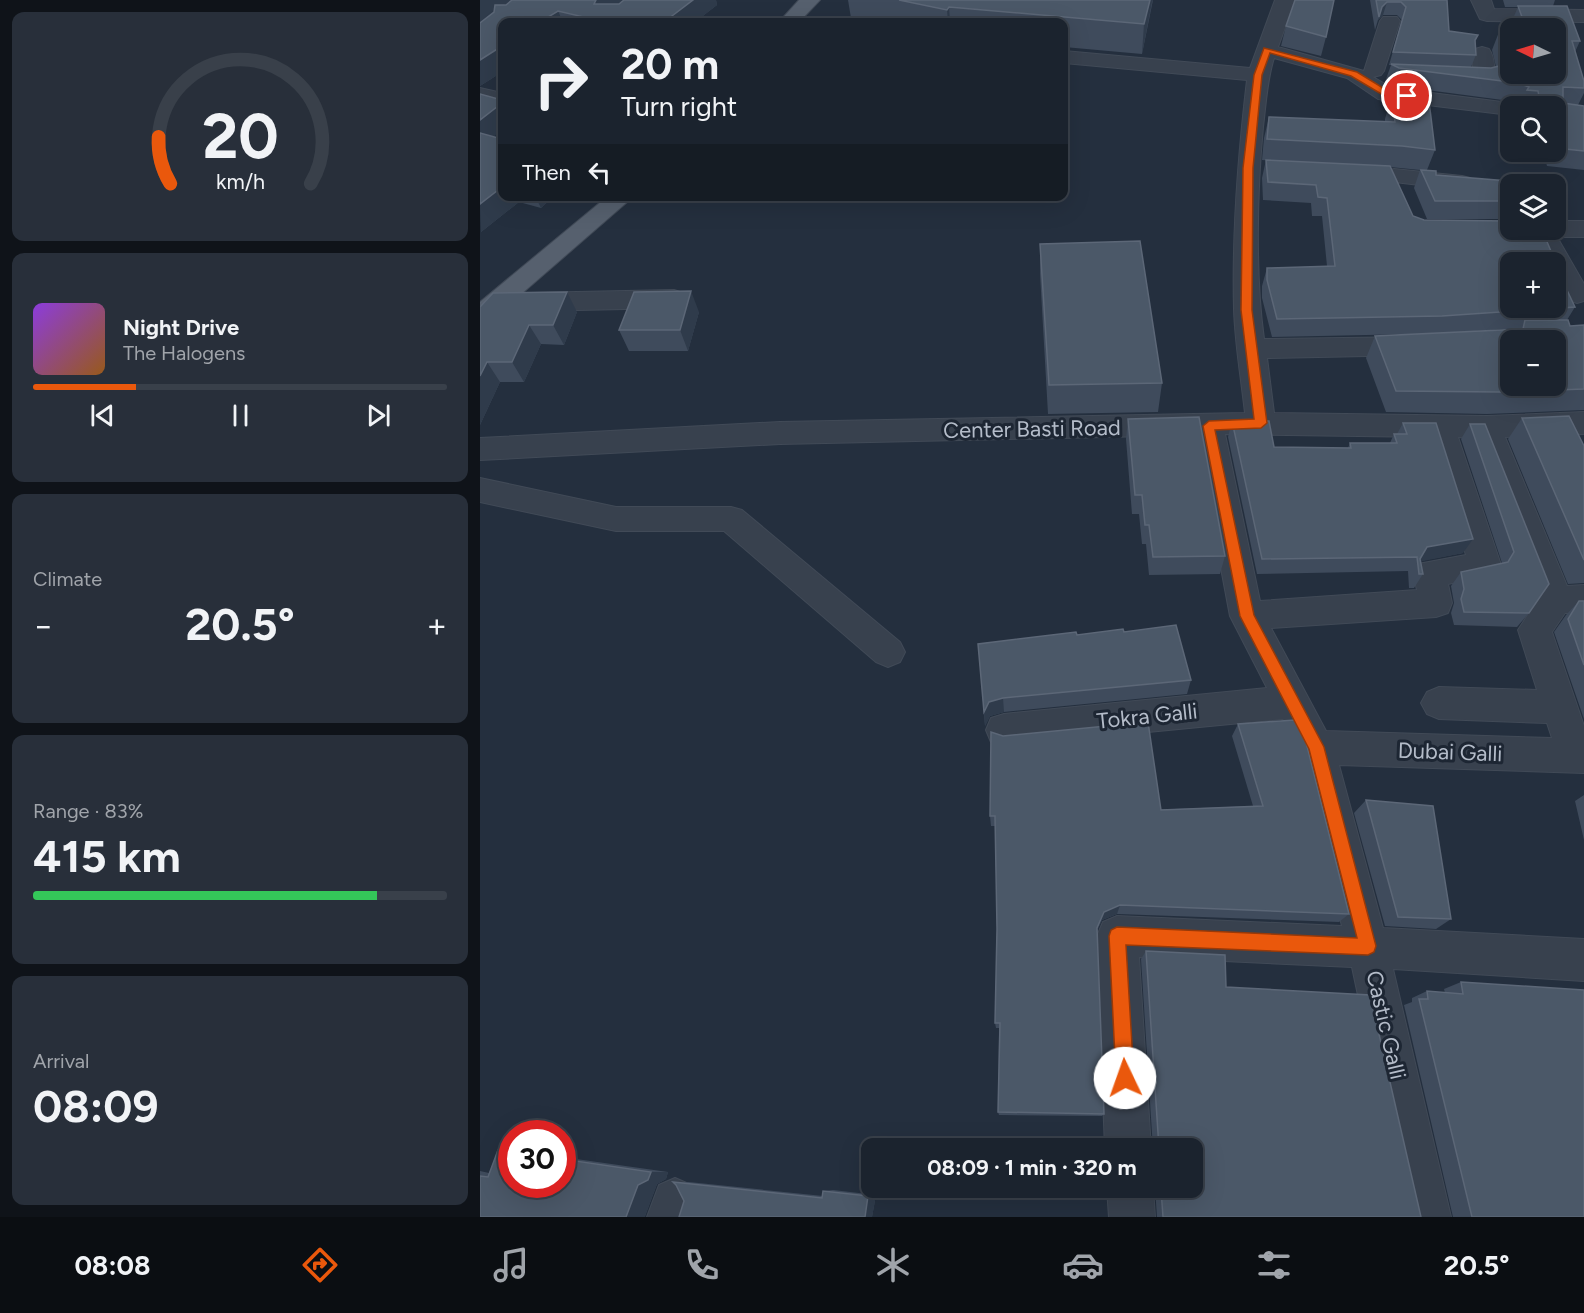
<!DOCTYPE html>
<html lang="en">
<head>
<meta charset="utf-8">
<style>
  body { margin:0; font-family:Figtree,sans-serif; background:#282f3a; color:#f1f3f6; height:100vh; display:flex; flex-direction:column; font-size:22px; white-space:nowrap }
  * { box-sizing:border-box; margin:0 }
  p { font-size:20px; color:#a0a4aa }
  .icon { flex:none; width:33px; height:33px; fill:none; stroke:currentColor; stroke-width:2; stroke-linecap:round; stroke-linejoin:round }
  .map { position:relative; flex:1; overflow:hidden }
  .sheet { display:flex; flex-direction:column; gap:12px; padding:12px; background:#0f1319; width:480px }
  .sheet>* { flex:none }
  .hud { position:absolute; left:18px; top:18px; width:570px; height:183px; border-radius:12px; box-shadow:0 6px 24px #0002,0 0 0 2px #39404a; background:#1b232e; color:#f1f3f6; overflow:hidden }
  .needle { width:39px; rotate:275deg }
  .tools { position:absolute; left:1020px; top:18px; display:grid; gap:12px }
  .tools a { display:grid; place-items:center; width:66px; height:66px; border-radius:12px; background:#1b232e; box-shadow:0 6px 24px #0002,0 0 0 2px #39404a; font-size:30px }
  .speed { position:absolute; left:18px; top:1120px; display:flex; gap:12px; font-size:30px; font-weight:700; text-align:center }
  .speed>* { display:grid; place-content:center; width:78px; height:78px; border-radius:50%; background:#1b232e; box-shadow:0 6px 24px #0002,0 0 0 2px #39404a; line-height:1 }
  .speed .limit { border:9px solid #d22; background:#fff; color:#111 }
  .pin { position:absolute; display:grid; place-items:center; width:51px; height:51px; color:#fff; margin:-26px; border:3px solid #fff; border-radius:50%; box-shadow:0 2px 6px #0007 }
  .me { position:absolute; width:66px; margin:-33px; rotate:357deg; stroke-linejoin:round; filter:drop-shadow(0 0 4px #0008) }
  .turn { display:flex; align-items:center; gap:21px; height:126px; padding:0 24px; font-size:27px }
  .turn .icon { width:78px; height:78px; stroke-width:2.5 }
  .turn b { display:block; font-size:42px; line-height:51px }
  .then { display:flex; align-items:center; height:57px; padding:0 24px; background:#0003; gap:12px; font-size:22px }
  .big { font-size:45px; font-weight:700; line-height:1.1 }
  .sheet .tile { flex:1; display:flex; flex-direction:column; justify-content:center; gap:9px; min-width:0; padding:0 21px; border-radius:12px; background:#282f3a }
  .sheet .dial { align-items:center; gap:0 }
  .dial svg { height:156px; overflow:visible; fill:none; stroke:#39404a; stroke-width:7; stroke-linecap:round; text-anchor:middle }
  .dial text { fill:#f1f3f6; stroke:none }
  .song { display:flex; align-items:center; gap:18px }
  .cover { width:72px; height:72px; border-radius:9px; background:linear-gradient(135deg,hsl(270 70% 55%),hsl(30 70% 35%)) }
  .played { height:6px; border-radius:3px; background:linear-gradient(90deg,#ea580c 25%,#39404a 25%) }
  .keys { display:flex; justify-content:space-around; direction:ltr }
  .heat { display:flex; justify-content:space-between; align-items:center; font-size:33px; direction:ltr }
  .charge { height:9px; border-radius:4px; background:linear-gradient(90deg,#34c759 83%,#39404a 0) }
  .trip { position:absolute; left:381px; top:1138px; width:342px; height:60px; border-radius:12px; background:#1b232e; box-shadow:0 6px 24px #0002,0 0 0 2px #39404a; font-weight:700; line-height:60px; text-align:center }
  .menu { display:flex; height:96px; justify-content:space-around; align-items:center; background:#0b0e12; color:#a0a4aa }
  .menu .icon { width:42px; height:42px }
  .menu .current { color:#ea580c }
  .menu b { font-size:27px; color:#f1f3f6 }
  main { display:flex; flex:1; min-height:0 }
  .map>svg:first-child { display:block }
</style>
</head>
<body>
<main>
<section class="sheet">
<div class="tile dial"><svg viewBox="0 0 100 80">
<path d="M14 69A42 42 0 1 1 86 69"/>
<path d="M14 69A42 42 0 0 1 8 45" stroke="#ea580c"/>
<text x="50" y="56" font-size="32" font-weight="700">20</text>
<text x="50" y="72" font-size="11">km/h</text>
</svg></div>
<div class="tile">
<div class="song"><i class="cover"></i><div><b>Night Drive</b><p>The Halogens</p></div></div>
<div class="played"></div>
<div class="keys"><svg class="icon" aria-label="previous" viewBox="0 0 24 24"><path d="M18 5L8 12l10 7zM5 5v14"/></svg><svg class="icon" aria-label="pause" viewBox="0 0 24 24"><path d="M8 5v14M16 5v14"/></svg><svg class="icon" aria-label="next" viewBox="0 0 24 24"><path d="M6 5l10 7-10 7zM19 5v14"/></svg></div>
</div>
<div class="tile"><p>Climate</p>
<div class="heat"><a>−</a><b class="big">20.5°</b><a>+</a></div>
</div>
<div class="tile"><p>Range · 83%</p><b class="big">415 km</b><div class="charge"></div></div>
<div class="tile"><p>Arrival</p><b class="big">08:09</b></div>
</section>
<div class="map">
<svg width="1104" height="1217" viewBox="0 0 1104 1217">
  <rect width="100%" height="100%" fill="#242f3e"/>
  <g fill="none" stroke-linecap="round" stroke-linejoin="round">
    <defs>
      <path id="minor" d="M795,0h20l-17,47 86,24 16,-50 3,-4h14l3,4 -16,50 -3,4 -8,2 19,11 118,15 9,3h-9v9l-124,-15 -8,-1 -31,-21 -73,-20c-7,22 -8,45 -11,69 -6,65 -8,147 1,212l152,-2 10,2 4,7 -4,7 -10,2 -149,3 7,55 213,3 97,-4v22l-79,3 62,149 17,-1v28h-19l-13,19 32,94v47l-245,-8 44,163 201,11v42l-191,-12 58,248h-46l-53,-250 -213,-10 12,192h-46l-8,-213 6,-14 14,-6 225,10 -43,-176 -16,-31 -279,27 -13,-4 -5,-12 5,-12 13,-4 263,-26 -37,-72 -34,-181 -416,9 -300,16v-22l300,-16 465,-9c-4,-36 -10,-69 -11,-104 -2,-77 4,-153 13,-229l-183,-17v-12l186,17zM745,434l204,3 37,118 -48,9 -5,9 4,17 -157,11zM978,437l19,1 62,160 -21,32 19,60 -98,-3 -12,5 -6,11 6,11 12,5 108,4 5,15 -226,-7 -55,-103 165,-11 12,-4 4,-10 -4,-19 48,-10 5,-9z
        M991,0h20l3,9 90,1v12l-97,-1 -7,-2z
        M1002,47l7,2c5,7 8,26 2,33l-7,2 -43,-4 -3,-4 3,-4 32,-1 -1,-18 3,-4z
        M0,88l22,5v12l-22,-5z
        M914,169l68,7 8,2 4,5 -4,5 -8,2 -76,-9 -4,-5 4,-5z
        M1076,221h28v16h-27l27,47v17l-7,2 -9,-3 -12,-22v-16h-9l-18,-32h27z
        M194,290l9,3 4,6 -4,6 -9,3 -146,3 -9,-3 -4,-6 4,-6 9,-3z
        M0,478l136,29h115l11,3 158,132 5,10 -5,10 -12,5 -12,-5 -152,-131h-108l-136,-29z
        M195,1178l16,7 7,16 -5,16h-46l12,-32z
        M627,1188h46l2,29h-46z"/>
      <path id="major" d="M319,0h21l-21,22h-20z
        M128,196h26l-145,126 -9,3v-23z"/>
    </defs>
    <!-- minor casing -->
    <use href="#minor" stroke="#414a57" stroke-width="2"/>
    <!-- major casing -->
    <use href="#major" stroke="#414a57" stroke-width="2"/>
    <!-- minor -->
    <use href="#minor" fill="#38414e" fill-rule="evenodd"/>
    <!-- major -->
    <use href="#major" fill="#56606e" fill-rule="evenodd"/>
  </g>
  <!-- wall -->
  <path fill="#3f4b5c" fill-rule="evenodd" d="M0,0h236l1,5 -22,17h-193v50l-22,14z
    M368,0h305l-11,54 -78,-7v-25h-193l-20,-4z
    M890,0h77l2,31 29,4 -3,8 1,12 -5,12 20,1 5,-1 -4,-17 7,-18 11,1v41h46v-46h-44l-1,-5 7,-16h-13l-2,-7h52l-2,6h14l13,35 -5,11 9,29v12l-6,12 6,1v64l-37,-4 -4,-14h13v-46h-36v-1l-10,-4 -83,-11 8,60 -8,20 9,1v4l85,7 1,2h-12v37v-2h-83l-13,-31 6,-18 -30,-3 23,49 11,4 86,1v9h32l14,33v2v-3h-46v46h46v-41l19,40 -8,13 3,6 14,-1v85l-97,4 -101,-2 -20,-54 9,-22 39,-2 -142,3 -10,-39v-12l5,-18 60,-2 -5,-50h-10l-1,-13 -48,-3 -1,-22 4,-18 21,1 -25,-1 2,-22 5,-21 116,5v-3l2,-7 -1,-10 6,-17 -7,-3 6,-17h-2l13,-45 -5,-5h-14l-5,5 -3,10zM1041,328l-1,1 -60,3zM1030,340h46v46h-46z
    M806,26l40,11 -5,19 -40,-10z
    M0,94l22,6v30l-8,6 8,60h52l-13,12 -22,-6 -38,30z
    M560,244l122,139 -4,29 -110,2 -8,-140z
    M0,307l97,5 -13,33 -23,-1 -17,38h-24l-20,43z
    M219,312l-11,39h-59l-10,-21z
    M1042,418l62,28v137l-16,1 -60,-145z
    M648,419l97,137 -5,18 -71,1 -3,-31h-4l-3,-30h-7l-6,-75z
    M752,421l42,26 74,1 2,-5h40l4,-9h3l6,-11 60,130 -43,8 3,13 -9,14h-5l-1,-17 -151,3 -29,-137z
    M990,424h15l44,189 -12,14 -63,-2 -3,-12 3,-10 -3,-17 10,-14 41,-9 -41,-124z
    M1099,601h5v118l-30,-87 12,-17z
    M644,632l67,48 -4,14 -183,18 -14,4 -5,10 -7,-82 99,-9z
    M758,724l111,190 -10,8 -222,-8 -15,6 -5,11 7,183 -2,2 -103,-1 -1,-3 1,-84h-3l-1,-5 2,-94 -2,-103h-4l-1,-10 263,-10 -21,-70z
    M1104,795v45l-9,-39z
    M886,800l85,119 -15,10 -51,-3 -31,-113z
    M666,951l80,36 195,230h-264l-2,-29h37v-39h-39l-12,-190z
    M981,982l123,235h-131l-49,-212 8,-3v-4l15,-7 18,2 -1,-4z
    M18,1150h14v35h50v-28l106,15 -2,7 -9,5 -12,32 -165,1v-46l9,2z
    M193,1182h16l134,14v-5l10,-1 43,5 -4,22 -188,-16 -8,-16z"/>
  <!-- shaded-wall -->
  <path fill="#2f3b4b" d="M0,0h35l-35,25z
    M116,0h29l-21,16 -10,-12z
    M213,0h23l1,5 -22,17h-31z
    M670,0h3l-1,2 -10,52 2,-30z
    M907,2l-4,13 -5,5 -3,10 7,-23z
    M469,7l1,15h-2l-1,-12z
    M78,11l5,11h-23z
    M22,46v26l-22,14v-26z
    M22,103v27l-22,18v-28z
    M22,187v9h14l3,6 -38,30 -1,-28z
    M55,196h19l-13,12z
    M211,291l8,21 -11,39 -8,-21z
    M87,292l10,20 -13,33 -11,-20z
    M49,325l12,19 -17,38 -12,-20z
    M7,362l13,20 -20,43v-49z
    M993,539l-10,14 -45,9 9,-15z
    M523,698l1,14 -14,4 -5,10 -1,-14 5,-10z
    M640,905l-3,9 -15,6 -7,16 2,-8 7,-16z
    M171,1172h17l-2,7 -9,5 -12,32v1h-19l12,-32z
    M396,1195l-4,22h-7l3,-21z"/>
  <!-- building -->
  <path fill="#4b5868" stroke="#5c6777" stroke-width="1.5" fill-rule="evenodd" d="M32,0h84l-2,4h25l5,-4h69l-29,22h-59l-47,-11 -18,11h-38v24l-22,14v-37l14,-11 1,-7h11z
    M419,0h251l-6,24 -195,-17 -2,3z
    M815,0h39l-8,37 -40,-11z
    M896,0h71l2,31 29,4 -3,5 1,15 -83,-3 13,-45 -5,-5h-14l-5,5 -3,10z
    M1038,6h49l13,35h-8l12,40v7l-21,-1v16l21,3v45l-28,-3v-42h-15l-3,-15 -11,-1 2,-3 -11,-4 -119,-15 -8,-4 100,4 8,-2 5,-13 -5,-21 11,1v41h46v-46h-30z
    M913,81l34,4 8,65 -33,-4 -135,-7 2,-22 126,5 -3,-24h4z
    M0,94l22,6v3l-22,17z
    M0,133l22,6v48l-22,17z
    M786,160l124,6 23,50 11,4 86,1v9h32l14,33v-1h-46v46h46v-41l19,40 -133,9 -165,3 -10,-39v-12l68,-2 -8,-68 -9,-1 -2,-12 -48,-3z
    M941,170l15,1v4l85,7 1,2h-12v17h-75z
    M660,241l22,142 -113,2 -9,-141z
    M211,291l-11,39h-61l15,-38z
    M87,292l-14,33h-24l-17,37h-25l-7,14v-69l13,-14z
    M1045,320h43l2,6 14,-1v64l-84,3 -104,-1 -21,-55 148,-7zM1030,340h46v46h-46z
    M1089,416l15,30v114l-62,-142z
    M719,417l26,139 -72,1 -4,-32h-4l-3,-30h-7l-7,-76z
    M752,421h37l5,26 77,1 -1,-5h47l-3,-9h13l-4,-11h33l37,116 -46,8 -7,12 3,15h-4l-2,-17 -155,2z
    M990,424h15l64,160 -20,29 -65,-1 -3,-13 3,-10 -3,-17 47,-10 6,-10z
    M1099,601h5v64l-16,-46z
    M696,625l15,55 -188,18 -14,4 -5,10 -6,-68 98,-12 1,3 46,-6 1,3z
    M815,720l10,18 44,176 -229,-9 -16,7 -7,16 7,186 -106,-2 2,-89h-5l2,-94 -2,-113h-5l1,-84 12,4 145,-14 13,88 102,-4 -25,-82z
    M886,800l67,6 18,113 -53,-2z
    M666,951l79,4 1,32 144,8 51,222h-258l-2,-28 -1,-1h32v-39h-35l2,-1z
    M981,982l123,8v227h-112l-53,-218h9l-1,-8 36,3z
    M18,1150l14,2v33h50v-26l89,13 -3,8 -10,5 -12,32h-146v-41l8,1z
    M193,1182l149,16 1,-7 45,5 -3,21h-186l5,-16 -8,-16z"/>
  <!-- route -->
  <path fill="#ea580c" stroke="#983908" stroke-width="1.5" d="M784,48l93,24 31,19 23,5 -4,3 -24,-4 -32,-19 -81,-23 -8,22 -9,93 -1,142 15,113 -6,5 -46,2 39,185 70,132 52,199 -2,6 -6,3 -242,-10 8,133 -3,6 -6,3 -7,-3 -2,-6 -7,-142 2,-6 6,-3 240,11 -48,-189 -69,-133 -37,-190 6,-5 45,-2 -13,-109 2,-142 11,-93z"/>
  <g text-anchor="middle" dominant-baseline="central" stroke-width="6" stroke-linejoin="round" paint-order="stroke">
    <!-- street labels -->
    <g font-size="22" fill="#b4bcc9" stroke="#1d2633">
      <text transform="translate(552 429) rotate(-1)">Center Basti Road</text>
      <text transform="translate(667 716) rotate(-6)">Tokra Galli</text>
      <text transform="translate(970 752) rotate(2)">Dubai Galli</text>
      <text transform="translate(906 1025) rotate(77)">Castic Galli</text>
    </g>
  </g>
</svg>
<div class="tools">
<a><svg class="needle" viewBox="-14 -14 28 28"><path d="M0-13l5 13h-10z" fill="#e53935"/><path d="M0 13l5-13h-10z" fill="#a0a4aa"/></svg></a>
<a><svg class="icon" aria-label="search" viewBox="0 0 24 24"><circle cx="10" cy="10" r="6"/><path d="M15 15l6 6"/></svg></a>
<a><svg class="icon" aria-label="layers" viewBox="0 0 24 24"><path d="M12 4l9 5-9 5-9-5zM3 14l9 5 9-5"/></svg></a>
<a>+</a>
<a>−</a>
</div>
<div class="speed"><div class="limit">30</div></div>
<div class="pin" style="left:927px;top:96px;background:#d93025"><svg class="icon" aria-label="arrive" viewBox="0 0 24 24"><path d="M6 21V4h12l-3 4 3 4H6"/></svg></div>
<svg class="me" style="left:645px;top:1078px" viewBox="-20 -20 40 40"><circle r="19" fill="#fff"/><path d="M0-13L10 11 0 6-10 11z" fill="#ea580c"/></svg>
<div class="trip">08:09 · 1 min · 320 m</div>
<div class="hud">
<div class="turn"><svg class="icon" aria-label="right" viewBox="0 0 24 24"><path d="M7 20v-9h11M14 6l5 5-5 5"/></svg><div><b>20 m</b>Turn right</div></div>
<div class="then">Then<svg class="icon" aria-label="left" viewBox="0 0 24 24"><path d="M17 20v-9H6M10 6l-5 5 5 5"/></svg></div>
</div>
</div>
</main>
<nav class="menu">
<b>08:08</b>
<svg class="icon current" aria-label="directions" viewBox="0 0 24 24"><path d="M12 3l9 9-9 9-9-9zM9 14v-3h6M13 9l2 2-2 2"/></svg>
<svg class="icon" aria-label="music" viewBox="0 0 24 24"><path d="M9 18V5l10-2v13"/><circle cx="6" cy="18" r="3"/><circle cx="16" cy="16" r="3"/></svg>
<svg class="icon" aria-label="phone" viewBox="0 0 24 24"><path d="M5 4h4l2 5-3 2q2 4 5 5l2-3 5 2v4C11 20 4 13 5 4z"/></svg>
<svg class="icon" aria-label="climate" viewBox="0 0 24 24"><path d="M12 3v18M4 7l16 10M4 17L20 7"/></svg>
<svg class="icon" aria-label="car" viewBox="0 0 24 24"><path d="M5 17H2v-5l4-1 3-4h7l3 4 3 1v5h-3M9 17h6M6 11h13"/><circle cx="7" cy="17" r="2"/><circle cx="17" cy="17" r="2"/></svg>
<svg class="icon" aria-label="filters" viewBox="0 0 24 24"><path d="M4 7h16M4 17h16"/><circle cx="9" cy="7" r="2"/><circle cx="15" cy="17" r="2"/></svg>
<b>20.5°</b>
</nav>
</body>
</html>
